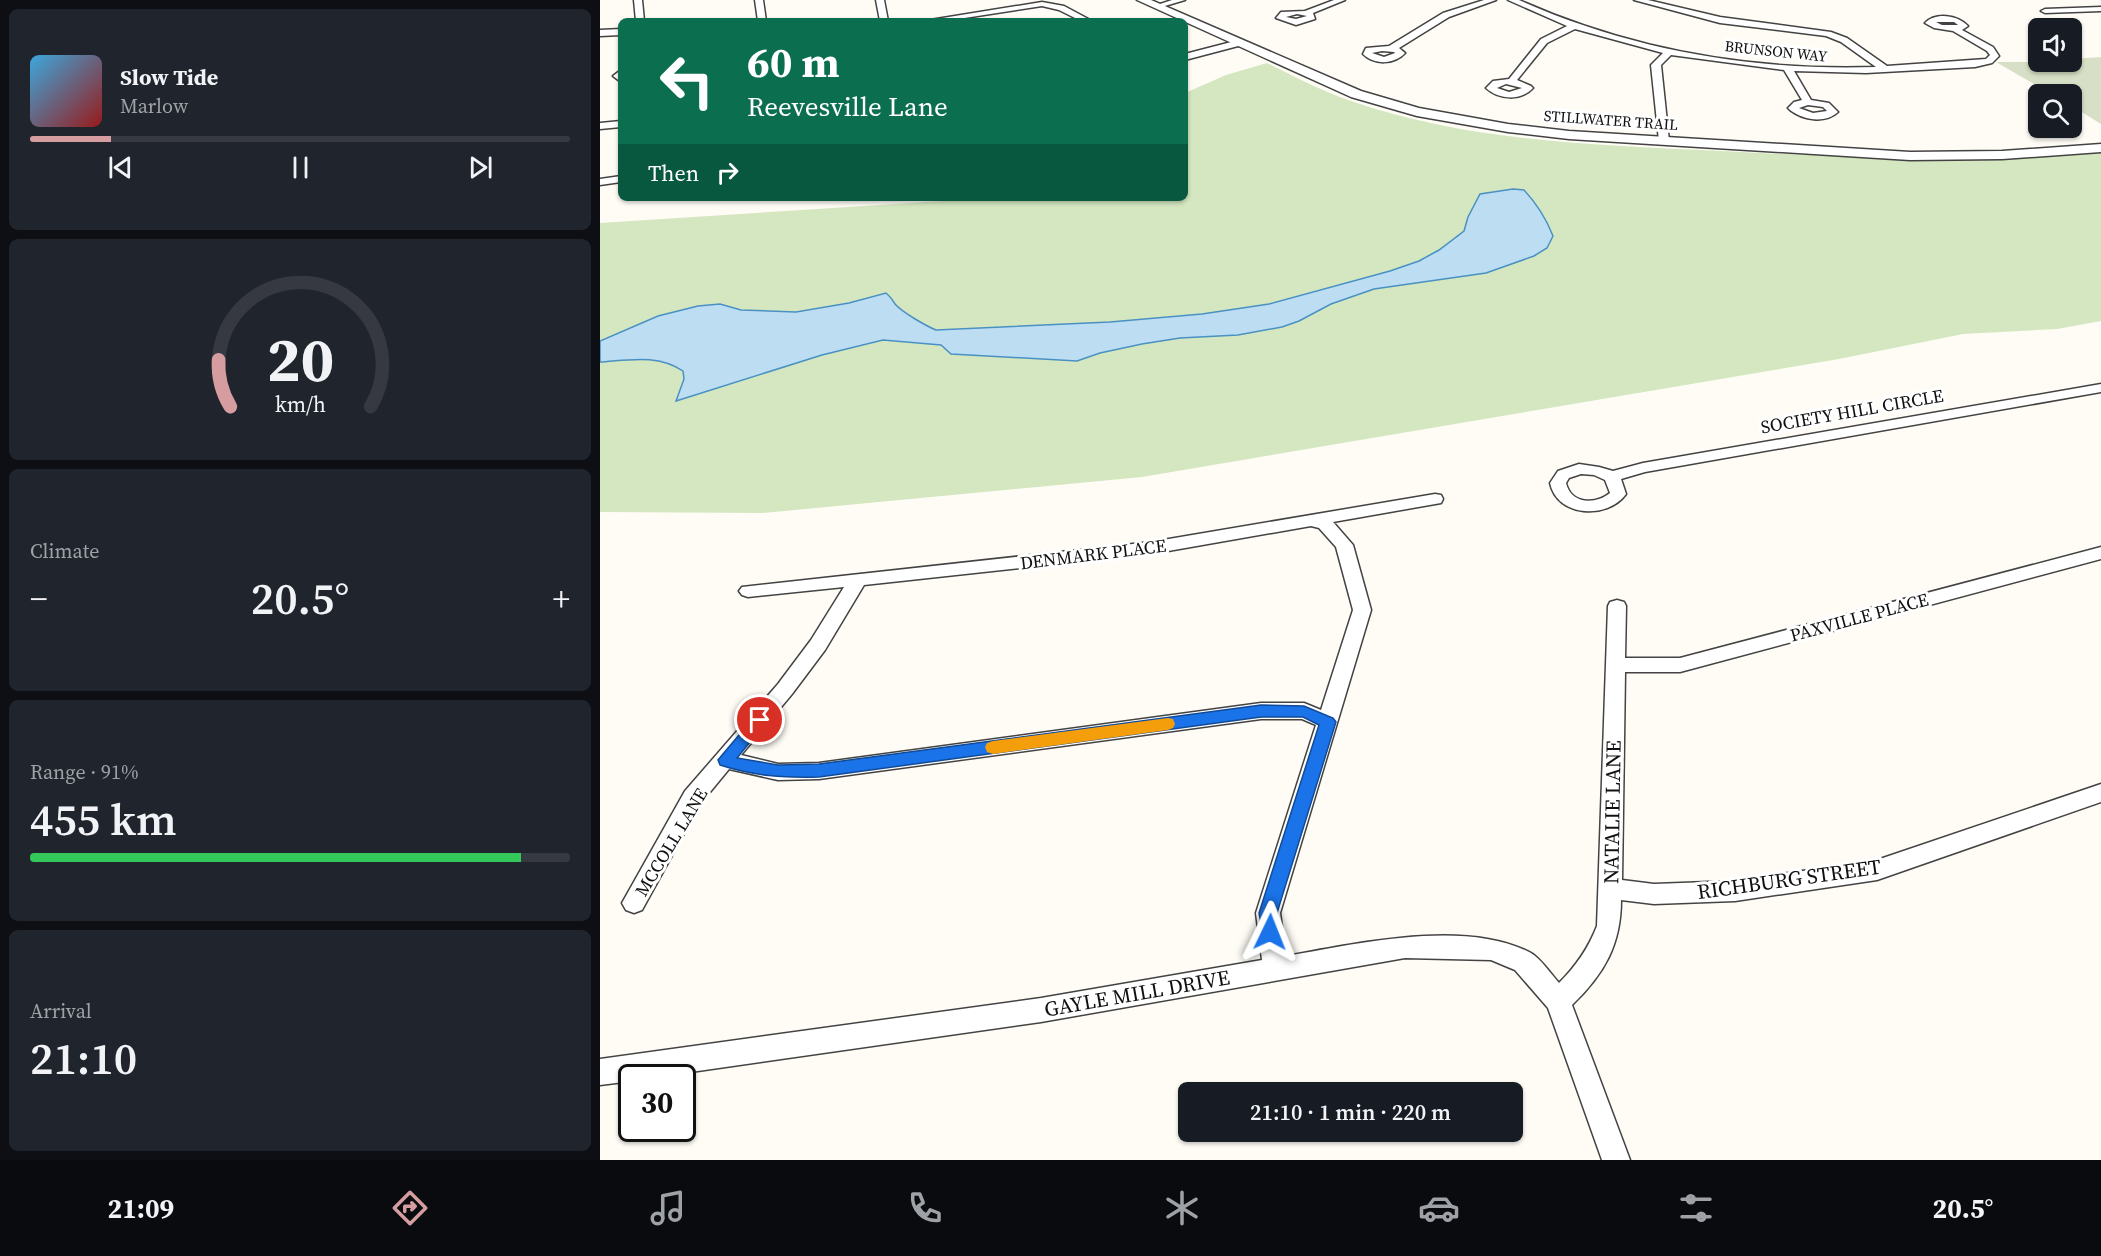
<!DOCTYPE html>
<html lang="en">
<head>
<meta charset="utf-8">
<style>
  body { margin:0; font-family:"Source Serif 4",serif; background:#20242c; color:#f1f3f6; height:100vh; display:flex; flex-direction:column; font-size:22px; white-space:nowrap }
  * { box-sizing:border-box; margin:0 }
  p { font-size:20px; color:#9ea1a6 }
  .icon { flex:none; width:33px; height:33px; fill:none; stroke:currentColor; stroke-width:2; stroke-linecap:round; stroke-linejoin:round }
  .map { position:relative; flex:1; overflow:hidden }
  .side { display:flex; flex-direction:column; gap:9px; padding:9px; background:#0d0f14; width:600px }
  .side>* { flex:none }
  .hud { position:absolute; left:18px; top:18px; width:570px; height:183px; border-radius:9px; box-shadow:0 2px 4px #0004; background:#0b6e4f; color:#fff; overflow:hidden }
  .tools { position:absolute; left:1428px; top:18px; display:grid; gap:12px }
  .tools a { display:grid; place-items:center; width:54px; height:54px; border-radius:9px; background:#171b24; box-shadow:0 2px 4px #0004; font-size:30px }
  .speed { position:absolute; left:18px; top:1064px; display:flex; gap:12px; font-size:30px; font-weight:700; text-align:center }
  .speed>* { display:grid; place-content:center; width:78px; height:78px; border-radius:50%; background:#171b24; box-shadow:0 2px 4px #0004; line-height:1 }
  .speed .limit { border:3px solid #111; border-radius:9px; background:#fff; color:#111 }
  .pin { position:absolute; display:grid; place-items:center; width:51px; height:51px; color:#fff; margin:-26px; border:3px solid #fff; border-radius:50%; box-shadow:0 2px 6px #0007 }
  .me { position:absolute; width:66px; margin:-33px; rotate:2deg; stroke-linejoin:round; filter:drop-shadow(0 0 4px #0008) }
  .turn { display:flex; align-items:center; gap:21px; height:126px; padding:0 30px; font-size:27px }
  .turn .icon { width:78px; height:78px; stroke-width:2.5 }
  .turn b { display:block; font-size:42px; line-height:51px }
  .then { display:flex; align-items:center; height:57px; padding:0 30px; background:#0003; gap:12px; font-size:22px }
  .big { font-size:45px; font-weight:600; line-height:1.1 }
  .side .card { flex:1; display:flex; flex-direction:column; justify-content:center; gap:9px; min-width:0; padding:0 21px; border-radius:9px; background:#20242c }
  .side .dial { align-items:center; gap:0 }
  .dial svg { height:156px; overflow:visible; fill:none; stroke:#363941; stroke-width:7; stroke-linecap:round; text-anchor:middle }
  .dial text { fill:#f1f3f6; stroke:none }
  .song { display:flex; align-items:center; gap:18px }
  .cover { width:72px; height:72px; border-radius:9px; background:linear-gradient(135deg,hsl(200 70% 55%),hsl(0 70% 35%)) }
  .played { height:6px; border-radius:3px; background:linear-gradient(90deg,#d69da0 15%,#363941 15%) }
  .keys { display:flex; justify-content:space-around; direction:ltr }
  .heat { display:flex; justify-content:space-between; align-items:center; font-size:33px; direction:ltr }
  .charge { height:9px; border-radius:4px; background:linear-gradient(90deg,#34c759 91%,#363941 0) }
  .trip { position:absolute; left:578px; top:1082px; width:345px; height:60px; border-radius:9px; background:#171b24; box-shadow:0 2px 4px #0004; font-weight:600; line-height:60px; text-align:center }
  .dock { display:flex; height:96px; justify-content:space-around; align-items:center; background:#090b0e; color:#9ea1a6 }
  .dock .icon { width:42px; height:42px }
  .dock .current { color:#d69da0 }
  .dock b { font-size:27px; color:#f1f3f6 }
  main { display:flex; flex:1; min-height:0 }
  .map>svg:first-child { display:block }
</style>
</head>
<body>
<main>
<section class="side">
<div class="card">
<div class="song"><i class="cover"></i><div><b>Slow Tide</b><p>Marlow</p></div></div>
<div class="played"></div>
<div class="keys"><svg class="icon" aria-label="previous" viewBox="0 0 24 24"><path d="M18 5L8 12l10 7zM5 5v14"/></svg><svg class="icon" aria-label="pause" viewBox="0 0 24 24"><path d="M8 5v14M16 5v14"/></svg><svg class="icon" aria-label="next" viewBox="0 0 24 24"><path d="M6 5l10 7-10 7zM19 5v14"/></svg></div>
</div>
<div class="card dial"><svg viewBox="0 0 100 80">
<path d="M14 69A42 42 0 1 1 86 69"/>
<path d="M14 69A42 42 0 0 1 8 45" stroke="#d69da0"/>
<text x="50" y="56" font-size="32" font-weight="700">20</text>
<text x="50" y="72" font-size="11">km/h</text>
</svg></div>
<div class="card"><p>Climate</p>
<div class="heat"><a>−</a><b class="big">20.5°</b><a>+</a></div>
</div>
<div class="card"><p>Range · 91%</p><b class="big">455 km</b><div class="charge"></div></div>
<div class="card"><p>Arrival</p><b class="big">21:10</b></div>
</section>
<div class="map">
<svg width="1501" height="1160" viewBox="0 0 1501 1160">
  <rect width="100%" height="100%" fill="#fefcf5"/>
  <!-- green -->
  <path fill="#d4e7c0" d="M667,63c28,14 57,29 87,39 117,40 244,43 367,49 126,7 254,9 380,2v168l-44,8 -94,5 -124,25 -697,118 -379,36 -163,-1v-289l389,-25h196v-105l41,-18z"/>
  <!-- cemetery -->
  <path fill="#d7e0c6" d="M1501,57v67l-29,-18v-12h-21l-55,-32h76v-3z"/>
  <!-- water -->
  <path fill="#bdddf2" stroke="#4a91c3" stroke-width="1.5" d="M913,189l11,1c13,14 22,28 29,46l-6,12 -13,8 -48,17 -112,16 -43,15 -32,17 -17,6 -44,8 -58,3 -38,6 -42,9 -23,8 -126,-7 -10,-9 -58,-5 -61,15 -146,46 8,-22 -1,-8c-25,-17 -54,-11 -83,-9v-21l58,-25 40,-10 22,-2 21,6 55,2 53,-9 37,-10c5,4 6,6 9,11 7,8 31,22 41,26l174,-8 92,-8 67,-10 121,-33 29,-10 20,-11 25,-19 4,-14 12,-23z"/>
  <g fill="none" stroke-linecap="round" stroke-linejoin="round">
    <defs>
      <path id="minor" d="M34,0h8l2,21h-8z
        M155,0h8l3,21h-8z
        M276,0h8l4,21h-8z
        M572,0h13l-27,8 -4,-2z
        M734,0h11l-32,13 2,6 -19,6 -20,-7 5,-6 24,-1zM697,14l10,2 -11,3 -10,-2z
        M884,0h12l-47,17 -50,31 6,5c-11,12 -31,12 -42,1l3,-6 23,-2 54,-33zM782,51l12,1 1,1 -11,4 -12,-4z
        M908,0h11c112,50 234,71 357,67l-35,-25 -15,-6 -106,-13 -86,-23h14l72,17 111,15 16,6 40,28 99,-7 4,-4 -3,-4 -34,-20 -19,-3 -9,-5c11,-11 32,-8 43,3l-6,4 31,17 6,9 -7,7 -17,4 -109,6 -72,-2 17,29 18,3 9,9c-13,12 -35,8 -48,-2l-2,-2 6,-6 8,-2 -18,-30 -113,-15 -10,10 8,76 -5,3 -5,-3 -8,-76 12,-12 -88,-24 -28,14 -30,37 14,6 2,2c-12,13 -34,12 -47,0l7,-7 16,-2 32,-40 26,-13zM1336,22h18l4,3h-16zM906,84l16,4 -13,4 -12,-4zM1208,105l15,2 4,4 -14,2 -14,-5z
        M442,2l22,4 28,15h-11l-22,-11 -17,-4 -97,15h-21z
        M1501,7v4l-56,2 -4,-2 4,-2z
        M21,29v6l-21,1v-6z
        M639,40l3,1v4l-57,15v-6z
        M21,70v12l-8,-6z
        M21,121v6l-21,2v-6z
        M21,176v6l-21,3v-6z
        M1501,384v8l-456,80 -24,7 5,15c-19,26 -69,23 -76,-11l8,-12 21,-7 20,3 14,4 30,-8zM981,474l13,1 11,5 5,13c-15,12 -39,11 -44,-10l3,-5z
        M835,494l6,1 2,4 -2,4 -108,19 20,23 18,65 -91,303 6,43c70,-12 179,-38 245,-3 10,6 20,21 28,30 17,-17 29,-34 38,-57l11,-320 2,-4 7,-2 7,2 2,4 -1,52h55l421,-111v12l-421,113h-55l-3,208 32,4 81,-3 142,-21 224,-76v18l-224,78 -142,21 -81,3 -33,-4c0,45 -17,74 -49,105l58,155h-28l-54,-152 -33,-38 -24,-10 -86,-2 -364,64 -385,55h-24v4l-32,4v-26l441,-61 221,-38 -6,-47 60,-188 -14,-6h-41l-442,60 -41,1 -49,-11 -28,34 -59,107 -8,3 -8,-3 -4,-7 4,-7 59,-105 93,-107 33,-44 33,-53 -96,10 -6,-2 -3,-4 3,-4 409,-45zM711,526l8,2 17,19 17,63 -32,100 -17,-7h-43l-442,60 -41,1 -37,-9 51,-61 33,-44 39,-65 287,-31z"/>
      <path id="tertiary" d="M537,0h14l210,91 58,17 89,16 61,7 341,21 92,-1 99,-7v8l-99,7 -92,1 -341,-21 -61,-7 -91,-16 -66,-19z"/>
    </defs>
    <!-- minor casing -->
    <use href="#minor" stroke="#434343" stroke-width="3"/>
    <!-- tertiary casing -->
    <use href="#tertiary" stroke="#434343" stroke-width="3"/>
    <!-- minor -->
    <use href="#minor" fill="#fff" fill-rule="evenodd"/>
    <!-- tertiary -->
    <use href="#tertiary" fill="#fff" fill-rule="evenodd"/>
  </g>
  <!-- route -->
  <path fill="#1a73e8" stroke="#114b97" stroke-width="1.5" d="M661,705l43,1 29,12 3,4 -59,191 2,19 -2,6 -7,2 -6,-2 -5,-25 60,-188 -16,-8h-42l-442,60c-35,1 -65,-1 -99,-12l-2,-5 37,-44h11l2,4 -31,38 41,7 41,-1z"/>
  <!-- slow -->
  <path fill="#f59e0b" d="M568,718l5,1 2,5 -2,4 -5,2 -175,24 -6,-2 -2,-5 2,-4 6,-2z"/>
  <g text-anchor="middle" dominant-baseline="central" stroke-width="6" stroke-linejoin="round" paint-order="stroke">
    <!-- far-street labels -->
    <g font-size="15" fill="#101010" stroke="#fff">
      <text transform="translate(1176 51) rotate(6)">BRUNSON WAY</text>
      <text transform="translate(1011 120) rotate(4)">STILLWATER TRAIL</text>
    </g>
    <!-- street labels -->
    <g font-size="18" fill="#101010" stroke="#fff">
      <text transform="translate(1252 411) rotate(-10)">SOCIETY HILL CIRCLE</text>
      <text transform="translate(493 554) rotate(-7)">DENMARK PLACE</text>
      <text transform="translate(1259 617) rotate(-15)">PAXVILLE PLACE</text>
      <text transform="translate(71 842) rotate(-59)">MCCOLL LANE</text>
    </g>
    <!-- near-street labels -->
    <g font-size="21" fill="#101010" stroke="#fff">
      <text transform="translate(1012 812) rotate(-89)">NATALIE LANE</text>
      <text transform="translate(1189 879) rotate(-8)">RICHBURG STREET</text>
      <text transform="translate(537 993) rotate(-10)">GAYLE MILL DRIVE</text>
    </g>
  </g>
</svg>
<div class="tools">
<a><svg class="icon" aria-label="sound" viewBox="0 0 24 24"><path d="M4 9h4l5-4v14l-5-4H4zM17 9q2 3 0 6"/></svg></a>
<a><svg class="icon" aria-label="search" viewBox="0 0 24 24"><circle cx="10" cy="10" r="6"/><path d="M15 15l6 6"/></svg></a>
</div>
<div class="speed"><div class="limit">30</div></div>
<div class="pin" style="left:160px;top:720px;background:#d93025"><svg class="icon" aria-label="arrive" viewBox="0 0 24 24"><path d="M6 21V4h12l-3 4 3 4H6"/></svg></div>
<svg class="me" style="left:670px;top:932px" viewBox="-20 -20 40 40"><path d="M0-17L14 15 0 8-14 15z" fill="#1a73e8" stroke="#fff" stroke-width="4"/></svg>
<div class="trip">21:10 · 1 min · 220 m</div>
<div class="hud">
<div class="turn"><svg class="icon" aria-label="left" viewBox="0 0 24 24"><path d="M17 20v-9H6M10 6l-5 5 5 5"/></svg><div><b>60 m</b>Reevesville Lane</div></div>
<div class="then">Then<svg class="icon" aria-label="right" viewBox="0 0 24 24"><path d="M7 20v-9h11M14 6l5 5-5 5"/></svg></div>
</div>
</div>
</main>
<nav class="dock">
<b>21:09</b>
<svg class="icon current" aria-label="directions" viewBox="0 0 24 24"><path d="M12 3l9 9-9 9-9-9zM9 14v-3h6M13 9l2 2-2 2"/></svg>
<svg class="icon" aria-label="music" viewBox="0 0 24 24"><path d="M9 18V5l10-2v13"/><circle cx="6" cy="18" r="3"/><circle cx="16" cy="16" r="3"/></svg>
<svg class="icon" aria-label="phone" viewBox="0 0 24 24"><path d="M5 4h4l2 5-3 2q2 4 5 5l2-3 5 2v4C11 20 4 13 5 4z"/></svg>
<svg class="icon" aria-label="climate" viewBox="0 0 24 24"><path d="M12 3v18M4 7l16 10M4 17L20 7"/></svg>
<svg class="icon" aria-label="car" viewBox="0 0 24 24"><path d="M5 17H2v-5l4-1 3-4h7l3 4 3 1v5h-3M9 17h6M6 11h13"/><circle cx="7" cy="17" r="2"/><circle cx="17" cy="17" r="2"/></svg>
<svg class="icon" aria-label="filters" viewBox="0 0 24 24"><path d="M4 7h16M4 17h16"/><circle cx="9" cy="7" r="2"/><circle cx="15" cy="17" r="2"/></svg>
<b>20.5°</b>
</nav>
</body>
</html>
